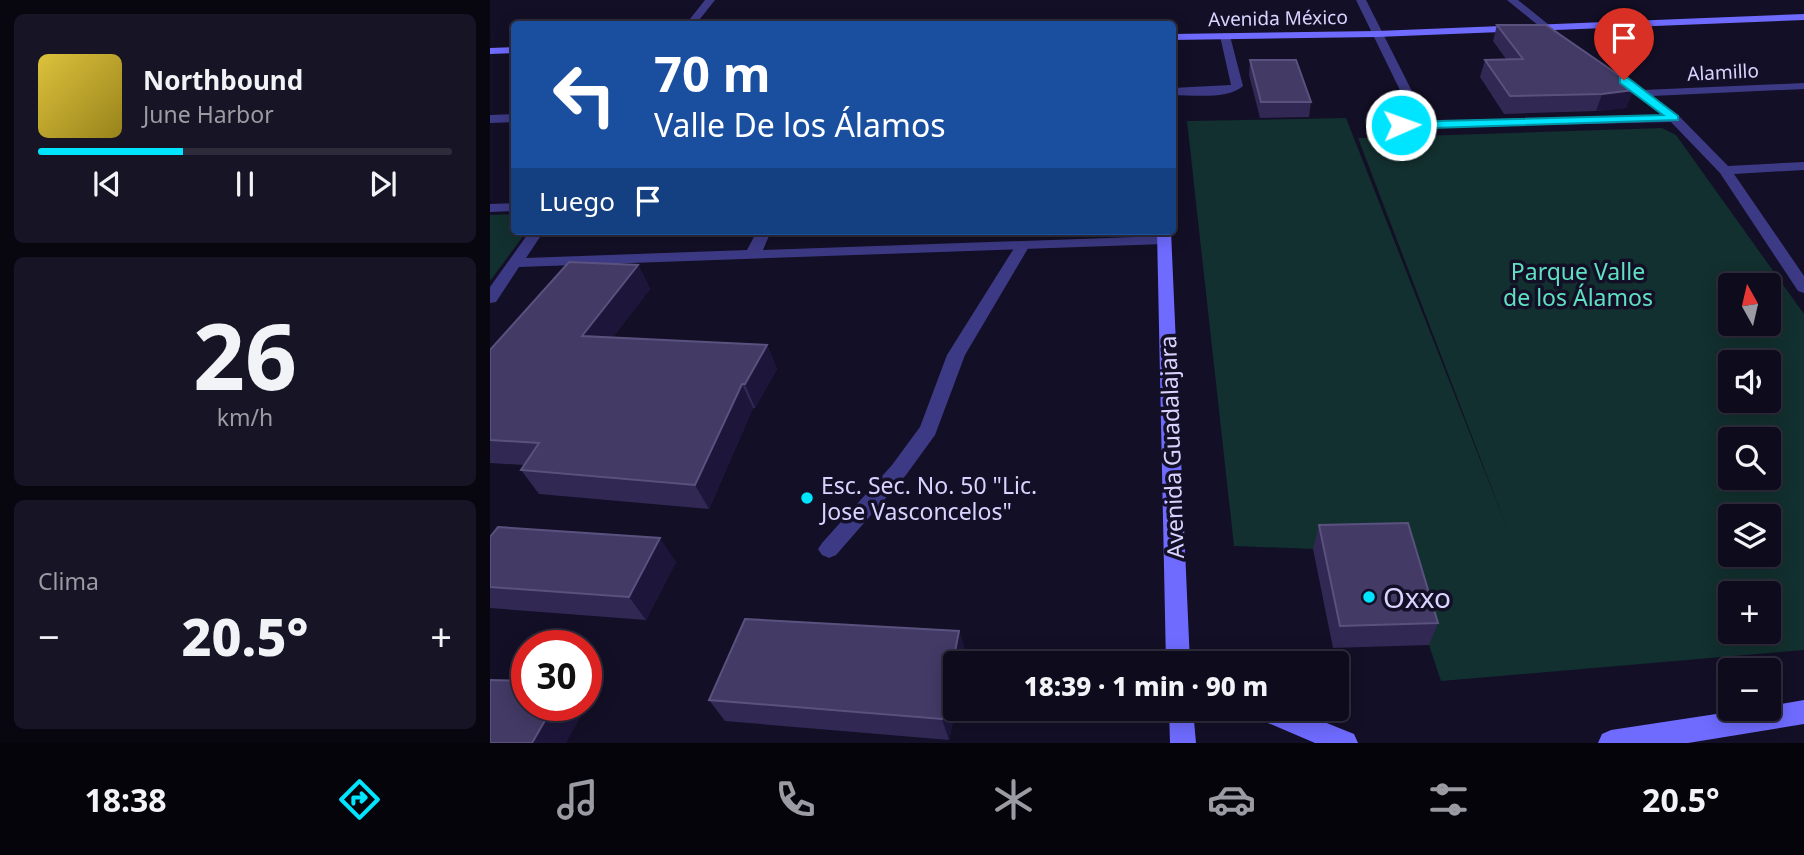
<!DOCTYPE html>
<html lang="es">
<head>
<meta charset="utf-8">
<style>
  body { margin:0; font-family:"Noto Sans",sans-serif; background:#171425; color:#f1f3f6; height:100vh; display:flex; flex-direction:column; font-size:26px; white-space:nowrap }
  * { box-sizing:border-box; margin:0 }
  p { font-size:23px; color:#9b9ba3 }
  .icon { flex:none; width:38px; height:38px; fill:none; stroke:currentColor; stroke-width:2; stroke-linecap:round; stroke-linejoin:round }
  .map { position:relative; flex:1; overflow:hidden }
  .panel { display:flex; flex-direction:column; gap:14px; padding:14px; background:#08060f; width:490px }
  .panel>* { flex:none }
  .guide { position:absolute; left:21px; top:21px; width:665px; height:214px; border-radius:7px; box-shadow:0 4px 18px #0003,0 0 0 2px #2e2b3b; background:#1a4fa0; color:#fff; overflow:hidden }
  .needle { width:46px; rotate:352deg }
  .buttons { position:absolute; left:1228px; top:273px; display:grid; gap:14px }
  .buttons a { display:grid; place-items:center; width:63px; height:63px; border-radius:7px; background:#0e0b1c; box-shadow:0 4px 18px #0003,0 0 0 2px #2e2b3b; font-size:35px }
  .speed { position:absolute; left:21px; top:630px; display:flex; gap:14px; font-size:35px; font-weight:700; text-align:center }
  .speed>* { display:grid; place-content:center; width:91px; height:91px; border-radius:50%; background:#0e0b1c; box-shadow:0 4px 18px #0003,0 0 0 2px #2e2b3b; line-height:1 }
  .speed .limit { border:10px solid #d22; background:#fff; color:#111 }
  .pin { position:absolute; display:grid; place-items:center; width:60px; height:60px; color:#fff; margin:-72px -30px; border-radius:50% 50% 50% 0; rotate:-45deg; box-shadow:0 0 7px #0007 }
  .pin .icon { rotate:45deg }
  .me { position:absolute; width:77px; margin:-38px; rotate:88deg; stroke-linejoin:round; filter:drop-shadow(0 0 5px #0008) }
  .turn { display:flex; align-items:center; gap:24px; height:147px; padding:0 28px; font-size:32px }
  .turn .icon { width:91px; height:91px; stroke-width:2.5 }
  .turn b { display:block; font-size:49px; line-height:60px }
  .then { display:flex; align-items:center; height:66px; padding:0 28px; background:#0003; gap:14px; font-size:26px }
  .big { font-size:52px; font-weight:800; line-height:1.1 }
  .panel .card { flex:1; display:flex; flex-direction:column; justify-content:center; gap:10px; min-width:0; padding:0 24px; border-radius:10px; background:#171425 }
  .panel .dial { align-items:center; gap:0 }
  .dial b { font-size:91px; line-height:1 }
  .song { display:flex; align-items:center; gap:21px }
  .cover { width:84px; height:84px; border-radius:10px; background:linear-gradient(135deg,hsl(50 70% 55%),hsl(50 70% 35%)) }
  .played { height:7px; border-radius:4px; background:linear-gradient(90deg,#00e5ff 35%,#2e2b3b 35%) }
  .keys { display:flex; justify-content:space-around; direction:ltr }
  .heat { display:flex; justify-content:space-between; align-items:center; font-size:38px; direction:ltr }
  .trip { position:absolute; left:453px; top:651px; width:406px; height:70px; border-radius:7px; background:#0e0b1c; box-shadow:0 4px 18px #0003,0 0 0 2px #2e2b3b; font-weight:800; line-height:70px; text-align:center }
  .tabs { display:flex; height:112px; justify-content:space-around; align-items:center; background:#06040b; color:#9b9ba3 }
  .tabs .icon { width:49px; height:49px }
  .tabs .active { color:#00e5ff }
  .tabs b { font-size:32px; color:#f1f3f6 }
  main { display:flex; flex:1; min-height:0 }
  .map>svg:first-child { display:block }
</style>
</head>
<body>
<main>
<section class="panel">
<div class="card">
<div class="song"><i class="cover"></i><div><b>Northbound</b><p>June Harbor</p></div></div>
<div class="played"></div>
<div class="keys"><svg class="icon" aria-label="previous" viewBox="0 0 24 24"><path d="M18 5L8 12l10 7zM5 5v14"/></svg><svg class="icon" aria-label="pause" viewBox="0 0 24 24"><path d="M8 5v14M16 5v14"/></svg><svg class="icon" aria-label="next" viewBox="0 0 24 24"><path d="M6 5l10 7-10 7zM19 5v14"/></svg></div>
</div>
<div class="card dial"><b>26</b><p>km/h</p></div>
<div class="card"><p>Clima</p>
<div class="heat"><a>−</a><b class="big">20.5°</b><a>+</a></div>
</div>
</section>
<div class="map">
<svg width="1314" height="743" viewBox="0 0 1314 743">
  <rect width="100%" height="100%" fill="#130f26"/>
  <!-- green -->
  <path fill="#12302f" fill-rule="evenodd" d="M856,118l161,410 -149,-390 304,-10 14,7 128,179v336l-363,31 -12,-36 -116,-96 -79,-3 -47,-425zM1241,285h38v39h-38zM1241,362h38v39h-38zM1241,439h38v39h-38zM1241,516h38v39h-38zM1241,593h38v39h-38z
    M24,214v17h13l-37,50v-66z"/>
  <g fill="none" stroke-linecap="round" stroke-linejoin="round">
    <!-- lane -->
    <path fill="#3d3a85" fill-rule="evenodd" d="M735,33l5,3 13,50c-16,14 -50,9 -71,9v-7l59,-3 -11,-49z
      M533,241l7,4 -65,110 -30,80 -29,40 -70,80 -7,3 -7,-3 -4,-6 4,-6 70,-78 28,-38 27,-72 69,-110z"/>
    <!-- street -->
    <path fill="#3d3a85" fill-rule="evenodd" d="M215,0h10l-19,24h-10z
      M866,0h10l61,121 235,-6 -52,-39v-4l4,-1 29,19 161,-7v6l-152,7 26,19 50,51 76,-4v8l-70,4 70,102v17l-6,-2 -78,-118 -49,-51 -297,7 -2,-3 6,-4 37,-1z
      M1017,0h11l46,37 -9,2z
      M24,114v8l-24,1v-8z
      M24,203v8l-24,1v-8z
      M40,231h14l-18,27 221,-8 10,-19h14l-8,19 401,-14 7,4 -7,4 -645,23 -23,35 -6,1v-16z"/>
    <!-- secondary -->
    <path fill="#6f6bff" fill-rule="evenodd" d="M1314,14v6l-427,17 -205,3v-6l205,-3z
      M24,47v6l-24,1v-6z
      M667,231h14l19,432h-24z
      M1314,700v24l-116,19h-90l4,-9 9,-4 138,-21h20v-3z
      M679,709h24l3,34h-26z
      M761,709h41l62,25 4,9h-43l-61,-26z"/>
  </g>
  <!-- wall -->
  <path fill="#312854" d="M1007,25l136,65 -7,18 -30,3 -92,3 -24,-37 5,-17 21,-1 -13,-18z
    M760,60l61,42 -2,15 -49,1 -11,-43z
    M148,265l12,24 -37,48 154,8 10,24 -22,39h-2l-44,101 -170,-15 -18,-24 3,-5 -34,-2v-113z
    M829,525l119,98 -9,22 -96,3 -20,-99z
    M0,537l186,25 -30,58 -156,-12z
    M469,631l7,23 -2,9h-8v44l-7,33 -224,-19 -16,-21z"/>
  <!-- shaded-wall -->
  <path fill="#1d163a" d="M1143,90l-7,18 -30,3 6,-17z
    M148,265l12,24 -54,71 -14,-24z
    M277,345l10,24 -22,39 -10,-24z
    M252,384l11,24 -44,101 -14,-24z
    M170,538l16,24 -30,58 -17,-23z
    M469,631l7,23 -2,9h-8v44l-7,33 -7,-21z
    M96,703l2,1 -22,39h-34l22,-38h32z"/>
  <!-- building -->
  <path fill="#433a66" stroke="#5a527e" stroke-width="2" d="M1007,25h49l87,60v5l-31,4 -92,2 -25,-36 38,-1z
    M760,60h46l15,42h-50z
    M79,262l69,3 -56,71 185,9 -22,39h-3l-47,101 -174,-15 18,-27 -49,-3v-90z
    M918,523l30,100 -98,3 -21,-101z
    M8,527l162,11 -31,59 -139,-10v-50z
    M255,619l214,12 -17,88 -233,-19z
    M0,680l37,1v24h27l-22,38h-42z"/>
  <!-- route -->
  <path fill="#00e5ff" stroke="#0095a6" stroke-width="2" d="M1130,78h8l50,38v4l-277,9 -6,-4 6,-3 262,-7 -43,-32z"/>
  <!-- markers -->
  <g fill="#00e5ff" stroke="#130f26" stroke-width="2.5">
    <circle cx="317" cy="498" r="7"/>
    <circle cx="879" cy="597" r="7"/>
  </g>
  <g text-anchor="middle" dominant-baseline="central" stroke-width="7" stroke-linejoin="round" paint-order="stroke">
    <!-- far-street labels -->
    <g font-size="19" fill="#d9d4ff" stroke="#130f26">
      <text transform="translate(788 18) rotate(-1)">Avenida México</text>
      <text transform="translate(1233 72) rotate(-3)">Alamillo</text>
    </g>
    <!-- park labels -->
    <g font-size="23" fill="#5fe0c0" stroke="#130f26">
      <text x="1088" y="271">Parque Valle<tspan x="1088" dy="26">de los Álamos</tspan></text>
    </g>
    <!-- street labels -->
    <g font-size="23" fill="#d9d4ff" stroke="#130f26">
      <text transform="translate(681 447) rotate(-92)">Avenida Guadalajara</text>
    </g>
    <!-- poi labels -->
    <g font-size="23" fill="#d9d4ff" stroke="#130f26" text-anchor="start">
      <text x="331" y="485">Esc. Sec. No. 50 "Lic.<tspan x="331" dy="26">Jose Vasconcelos"</tspan></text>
    </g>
    <!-- near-poi labels -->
    <g font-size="28" fill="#d9d4ff" stroke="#130f26" text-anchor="start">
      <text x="893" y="597">Oxxo</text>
    </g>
  </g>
</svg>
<div class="buttons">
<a><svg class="needle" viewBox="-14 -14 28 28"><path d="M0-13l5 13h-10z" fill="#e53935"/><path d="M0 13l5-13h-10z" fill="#9b9ba3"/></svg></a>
<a><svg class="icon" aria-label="sound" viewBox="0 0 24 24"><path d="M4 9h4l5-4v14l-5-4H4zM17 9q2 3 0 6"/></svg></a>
<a><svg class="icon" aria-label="search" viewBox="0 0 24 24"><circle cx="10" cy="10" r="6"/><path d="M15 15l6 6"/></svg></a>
<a><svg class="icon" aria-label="layers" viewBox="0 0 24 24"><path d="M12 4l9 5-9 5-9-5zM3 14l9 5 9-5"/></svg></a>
<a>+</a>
<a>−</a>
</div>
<div class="speed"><div class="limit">30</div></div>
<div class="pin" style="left:1134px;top:80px;background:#d93025"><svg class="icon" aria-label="arrive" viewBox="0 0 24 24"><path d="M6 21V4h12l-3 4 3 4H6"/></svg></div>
<svg class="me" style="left:911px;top:125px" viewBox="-20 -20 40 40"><circle r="17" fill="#00e5ff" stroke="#fff" stroke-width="3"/><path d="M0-11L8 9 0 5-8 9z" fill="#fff"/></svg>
<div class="trip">18:39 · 1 min · 90 m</div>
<div class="guide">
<div class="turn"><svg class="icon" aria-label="left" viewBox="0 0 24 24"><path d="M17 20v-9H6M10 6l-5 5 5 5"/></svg><div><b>70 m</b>Valle De los Álamos</div></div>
<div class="then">Luego<svg class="icon" aria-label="arrive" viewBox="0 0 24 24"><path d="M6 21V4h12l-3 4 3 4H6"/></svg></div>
</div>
</div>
</main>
<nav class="tabs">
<b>18:38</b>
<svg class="icon active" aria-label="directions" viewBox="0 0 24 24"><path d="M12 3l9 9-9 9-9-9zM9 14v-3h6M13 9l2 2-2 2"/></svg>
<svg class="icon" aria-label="music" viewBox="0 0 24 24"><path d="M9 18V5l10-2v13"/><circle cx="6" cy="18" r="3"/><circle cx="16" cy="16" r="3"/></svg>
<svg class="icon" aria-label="phone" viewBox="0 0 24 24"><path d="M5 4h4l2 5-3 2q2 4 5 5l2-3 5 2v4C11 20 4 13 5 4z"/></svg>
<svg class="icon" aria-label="climate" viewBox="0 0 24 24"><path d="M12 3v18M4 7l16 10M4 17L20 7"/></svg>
<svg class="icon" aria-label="car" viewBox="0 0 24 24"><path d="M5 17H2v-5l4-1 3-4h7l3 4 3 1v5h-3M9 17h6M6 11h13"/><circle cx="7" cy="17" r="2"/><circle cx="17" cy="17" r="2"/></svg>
<svg class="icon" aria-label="filters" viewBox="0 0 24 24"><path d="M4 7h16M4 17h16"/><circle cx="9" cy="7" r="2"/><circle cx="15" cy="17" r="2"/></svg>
<b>20.5°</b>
</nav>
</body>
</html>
